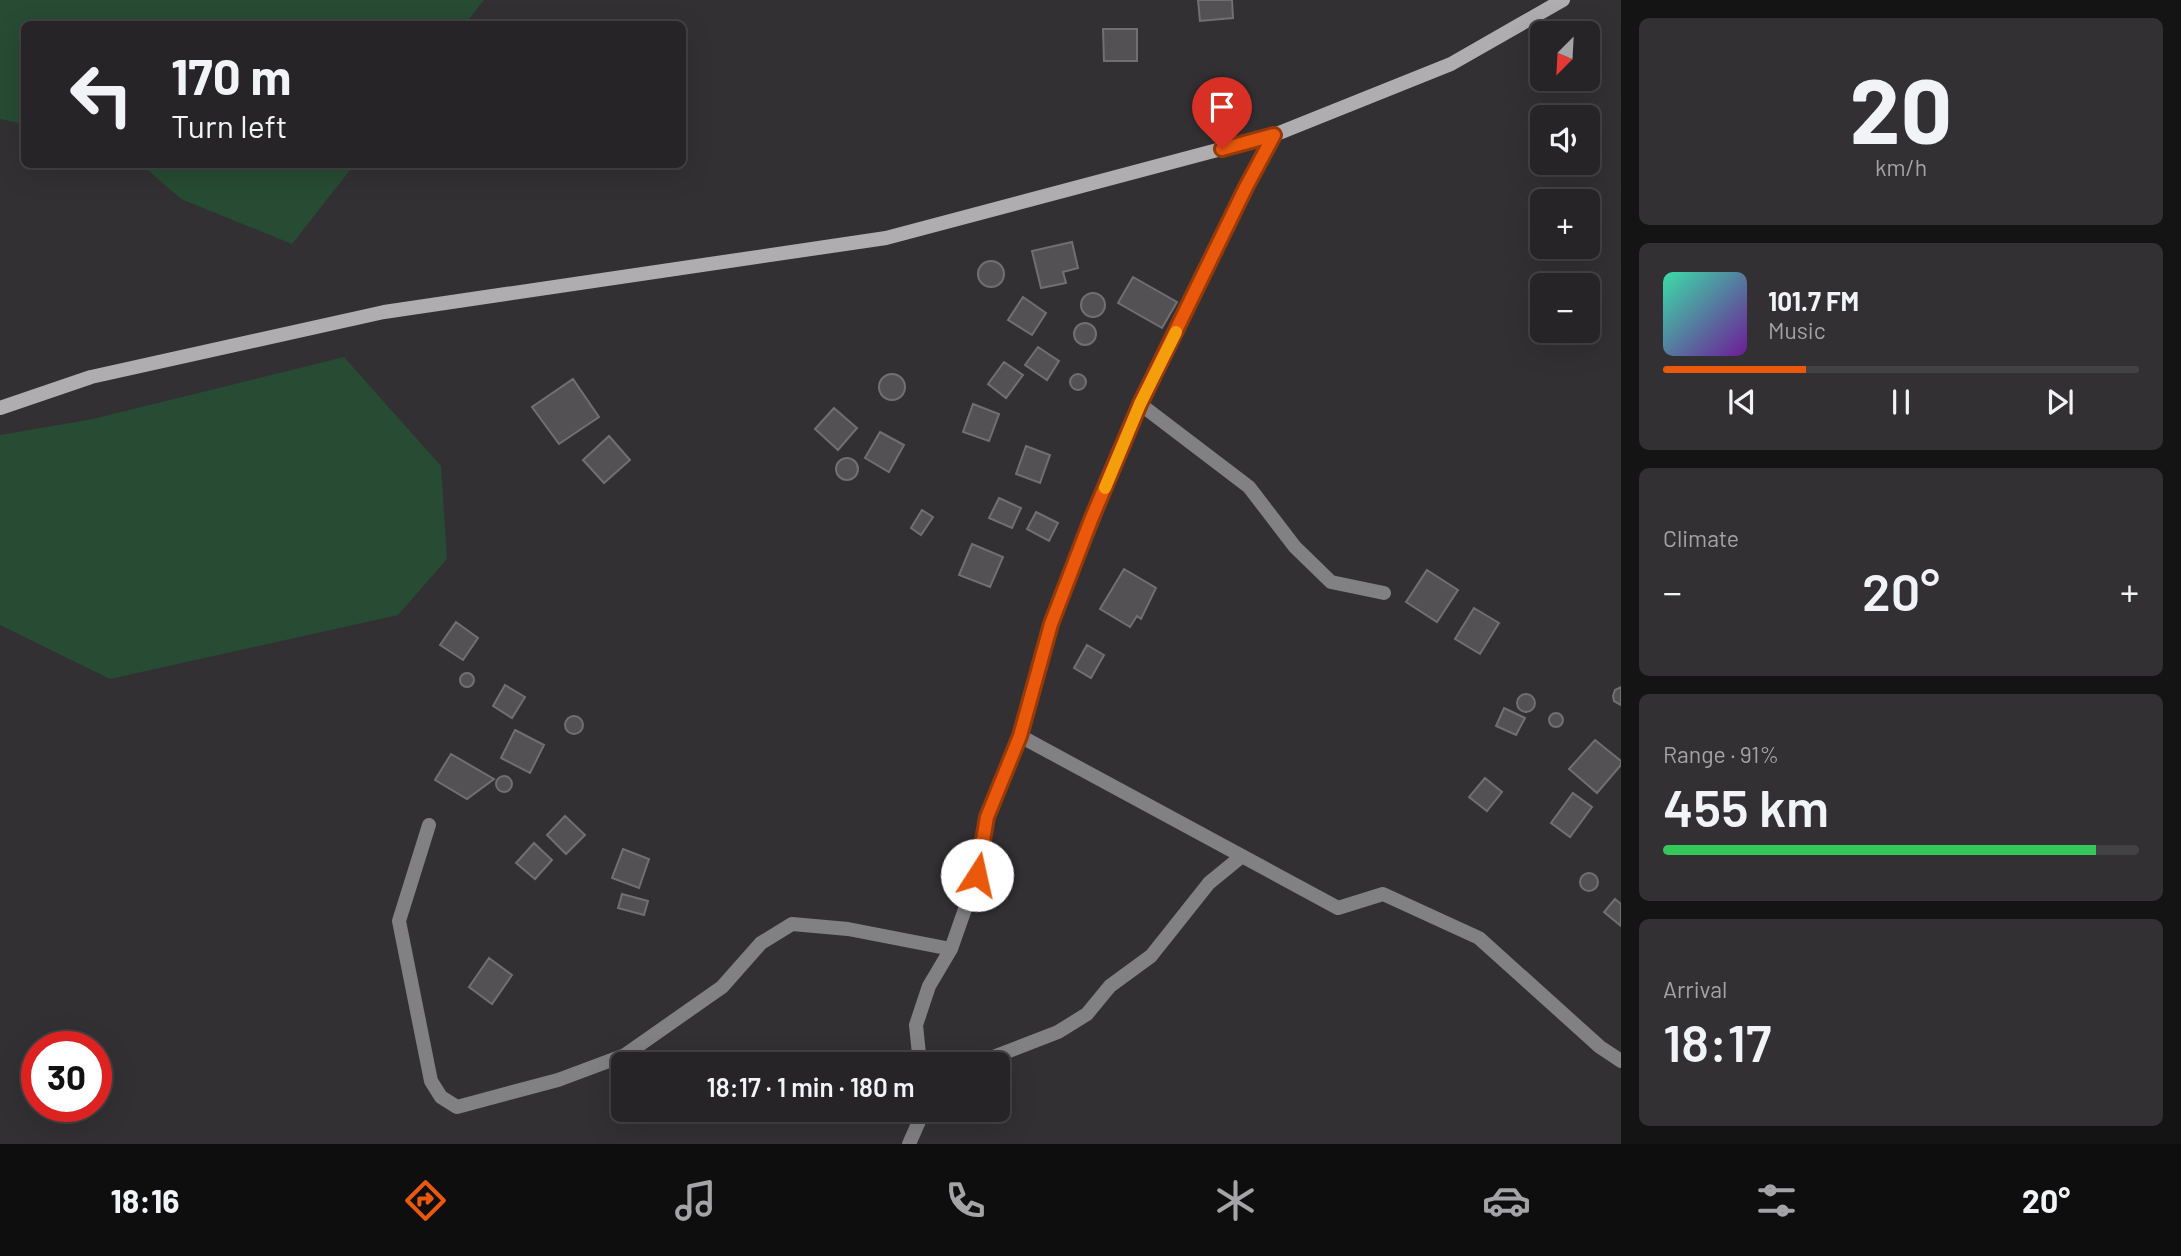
<!DOCTYPE html>
<html lang="en">
<head>
<meta charset="utf-8">
<style>
  body { margin:0; font-family:Barlow,sans-serif; background:#323032; color:#f1f3f6; height:100vh; display:flex; flex-direction:column; font-size:26px; white-space:nowrap }
  * { box-sizing:border-box; margin:0 }
  p { font-size:23px; color:#a4a4a7 }
  .icon { flex:none; width:38px; height:38px; fill:none; stroke:currentColor; stroke-width:2; stroke-linecap:round; stroke-linejoin:round }
  .map { position:relative; flex:1; overflow:hidden }
  .side { display:flex; flex-direction:column; gap:18px; padding:18px; background:#151415; width:560px }
  .side>* { flex:none }
  .guide { position:absolute; left:21px; top:21px; width:665px; height:147px; border-radius:10px; box-shadow:0 7px 28px #0002,0 0 0 2px #424143; background:#262426; color:#f1f3f6; overflow:hidden }
  .needle { width:46px; rotate:204deg }
  .buttons { position:absolute; left:1530px; top:21px; display:grid; gap:14px }
  .buttons a { display:grid; place-items:center; width:70px; height:70px; border-radius:10px; background:#262426; box-shadow:0 7px 28px #0002,0 0 0 2px #424143; font-size:35px }
  .speed { position:absolute; left:21px; top:1031px; display:flex; gap:14px; font-size:35px; font-weight:700; text-align:center }
  .speed>* { display:grid; place-content:center; width:91px; height:91px; border-radius:50%; background:#262426; box-shadow:0 7px 28px #0002,0 0 0 2px #424143; line-height:1 }
  .speed .limit { border:10px solid #d22; background:#fff; color:#111 }
  .pin { position:absolute; display:grid; place-items:center; width:60px; height:60px; color:#fff; margin:-72px -30px; border-radius:50% 50% 50% 0; rotate:-45deg; box-shadow:0 0 7px #0007 }
  .pin .icon { rotate:45deg }
  .me { position:absolute; width:77px; margin:-38px; rotate:10deg; stroke-linejoin:round; filter:drop-shadow(0 0 5px #0008) }
  .turn { display:flex; align-items:center; gap:24px; height:147px; padding:0 35px; font-size:32px }
  .turn .icon { width:91px; height:91px; stroke-width:2.5 }
  .turn b { display:block; font-size:49px; line-height:60px }
  .big { font-size:52px; font-weight:600; line-height:1.1 }
  .side .card { flex:1; display:flex; flex-direction:column; justify-content:center; gap:10px; min-width:0; padding:0 24px; border-radius:10px; background:#323032 }
  .side .dial { align-items:center; gap:0 }
  .dial b { font-size:91px; line-height:1 }
  .song { display:flex; align-items:center; gap:21px }
  .cover { width:84px; height:84px; border-radius:10px; background:linear-gradient(135deg,hsl(160 70% 55%),hsl(280 70% 35%)) }
  .played { height:7px; border-radius:4px; background:linear-gradient(90deg,#ea580c 30%,#424143 30%) }
  .keys { display:flex; justify-content:space-around; direction:ltr }
  .heat { display:flex; justify-content:space-between; align-items:center; font-size:38px; direction:ltr }
  .charge { height:10px; border-radius:5px; background:linear-gradient(90deg,#34c759 91%,#424143 0) }
  .trip { position:absolute; left:611px; top:1052px; width:399px; height:70px; border-radius:10px; background:#262426; box-shadow:0 7px 28px #0002,0 0 0 2px #424143; font-weight:600; line-height:70px; text-align:center }
  .dock { display:flex; height:112px; justify-content:space-around; align-items:center; background:#0f0e0f; color:#a4a4a7 }
  .dock .icon { width:49px; height:49px }
  .dock .current { color:#ea580c }
  .dock b { font-size:32px; color:#f1f3f6 }
  main { display:flex; flex:1; min-height:0 }
  .map>svg:first-child { display:block }
</style>
</head>
<body>
<main>
<div class="map">
<svg width="1621" height="1144" viewBox="0 0 1621 1144">
  <rect width="100%" height="100%" fill="#323033"/>
  <!-- green -->
  <path fill="#274b33" d="M0,0h484l-19,24h-441v100l-24,-5z
    M142,165h212l-62,79 -111,-45z
    M344,357l97,109 6,93 -49,56 -288,64 -110,-54v-190l93,-16z"/>
  <!-- building -->
  <path fill="#545155" stroke="#716f72" stroke-width="2" d="M1198,0h34l1,18 -33,3z
    M1103,29h34v32h-33z
    M1072,242l6,26 -15,4 3,11 -25,5 -9,-37z
    M978 274a13 13 0 1 1 26 0a13 13 0 1 1-26 0Z
    M1133,277l44,25 -15,26 -44,-25z
    M1081 305a12 12 0 1 1 24 0a12 12 0 1 1-24 0Z
    M1023,297l23,16 -14,22 -24,-15z
    M1074 334a11 11 0 1 1 22 0a11 11 0 1 1-22 0Z
    M1038,347l21,14 -12,19 -22,-15z
    M1004,362l19,13 -17,23 -18,-14z
    M1070 382a8 8 0 1 1 16 0a8 8 0 1 1-16 0Z
    M879 387a13 13 0 1 1 26 0a13 13 0 1 1-26 0Z
    M573,379l26,38 -40,27 -27,-37z
    M973,404l26,10 -10,27 -26,-9z
    M834,408l23,20 -19,22 -23,-21z
    M880,432l24,13 -15,27 -24,-14z
    M609,436l21,24 -26,23 -21,-23z
    M1026,446l24,9 -10,28 -24,-9z
    M836 469a11 11 0 1 1 22 0a11 11 0 1 1-22 0Z
    M999,498l22,10 -9,20 -23,-10z
    M922,510l11,7 -12,18 -10,-7z
    M1036,512l22,11 -9,18 -22,-12z
    M972,544l31,13 -13,30 -31,-12z
    M1124,569l32,19 -15,31 -4,-3 -7,11 -30,-18z
    M1427,570l31,20 -21,32 -31,-20z
    M1474,608l25,15 -19,31 -25,-15z
    M456,622l22,16 -15,22 -23,-15z
    M1087,645l17,10 -13,23 -17,-10z
    M460 680a7 7 0 1 1 14 0a7 7 0 1 1-14 0Z
    M505,685l20,12 -13,21 -19,-12z
    M1621,687v18l-7,-4 -1,-5 2,-6z
    M1517 703a9 9 0 1 1 18 0a9 9 0 1 1-18 0Z
    M1504,708l21,10 -9,17 -20,-9z
    M1549 720a7 7 0 1 1 14 0a7 7 0 1 1-14 0Z
    M565 725a9 9 0 1 1 18 0a9 9 0 1 1-18 0Z
    M515,730l29,15 -14,28 -29,-15z
    M1595,740l26,21v4l-24,28 -28,-24z
    M451,754l43,25 -27,20 -32,-19z
    M496 784a8 8 0 1 1 16 0a8 8 0 1 1-16 0Z
    M1485,778l17,14 -15,19 -18,-14z
    M1573,793l19,14 -22,30 -19,-14z
    M565,816l20,19 -19,19 -19,-19z
    M534,843l18,17 -17,19 -19,-16z
    M623,849l26,10 -10,29 -27,-10z
    M1580 882a9 9 0 1 1 18 0a9 9 0 1 1-18 0Z
    M622,894l26,7 -4,14 -26,-7z
    M1615,899l6,5v22l-17,-14z
    M489,958l23,17 -20,29 -23,-17z"/>
  <g fill="none" stroke-linecap="round" stroke-linejoin="round">
    <!-- street -->
    <path stroke="#818082" stroke-width="14" d="M1140,404l109,83 46,60 36,35 53,11
      M1020,736l31,-112 89,-220 106,-217 28,-52
      M429,825l-30,96 32,160 10,16 16,10 101,-27 67,-25 97,-68 39,-44 31,-19 56,5 103,20
      M920,1064l-4,-39 13,-39 22,-37 26,-74 10,-58 33,-81 318,172 45,-14 96,44 121,109 21,14
      M975,1064l83,-32 29,-18 23,-28 41,-30 58,-73 33,-27
      M909,1144l15,-34"/>
    <!-- secondary -->
    <path stroke="#afadb0" stroke-width="14" d="M0,408l91,-31 293,-65 502,-74 388,-103 177,-71 112,-64"/>
  </g>
  <g fill="none" stroke-linecap="round" stroke-linejoin="round">
    <defs>
      <path id="route" d="M977,875l10,-58 33,-81 31,-112 40,-104 49,-116 106,-217 28,-52 -52,14"/>
    </defs>
    <!-- route casing -->
    <use href="#route" stroke="#983908" stroke-width="18"/>
    <!-- route -->
    <use href="#route" stroke="#ea580c" stroke-width="12"/>
    <!-- slow -->
    <path stroke="#f59e0b" stroke-width="12" d="M1105,488l35,-84 36,-72"/>
  </g>
</svg>
<div class="buttons">
<a><svg class="needle" viewBox="-14 -14 28 28"><path d="M0-13l5 13h-10z" fill="#e53935"/><path d="M0 13l5-13h-10z" fill="#a4a4a7"/></svg></a>
<a><svg class="icon" aria-label="sound" viewBox="0 0 24 24"><path d="M4 9h4l5-4v14l-5-4H4zM17 9q2 3 0 6"/></svg></a>
<a>+</a>
<a>−</a>
</div>
<div class="speed"><div class="limit">30</div></div>
<div class="pin" style="left:1222px;top:149px;background:#d93025"><svg class="icon" aria-label="arrive" viewBox="0 0 24 24"><path d="M6 21V4h12l-3 4 3 4H6"/></svg></div>
<svg class="me" style="left:977px;top:875px" viewBox="-20 -20 40 40"><circle r="19" fill="#fff"/><path d="M0-13L10 11 0 6-10 11z" fill="#ea580c"/></svg>
<div class="trip">18:17 · 1 min · 180 m</div>
<div class="guide">
<div class="turn"><svg class="icon" aria-label="left" viewBox="0 0 24 24"><path d="M17 20v-9H6M10 6l-5 5 5 5"/></svg><div><b>170 m</b>Turn left</div></div>
</div>
</div>
<section class="side">
<div class="card dial"><b>20</b><p>km/h</p></div>
<div class="card">
<div class="song"><i class="cover"></i><div><b>101.7 FM</b><p>Music</p></div></div>
<div class="played"></div>
<div class="keys"><svg class="icon" aria-label="previous" viewBox="0 0 24 24"><path d="M18 5L8 12l10 7zM5 5v14"/></svg><svg class="icon" aria-label="pause" viewBox="0 0 24 24"><path d="M8 5v14M16 5v14"/></svg><svg class="icon" aria-label="next" viewBox="0 0 24 24"><path d="M6 5l10 7-10 7zM19 5v14"/></svg></div>
</div>
<div class="card"><p>Climate</p>
<div class="heat"><a>−</a><b class="big">20°</b><a>+</a></div>
</div>
<div class="card"><p>Range · 91%</p><b class="big">455 km</b><div class="charge"></div></div>
<div class="card"><p>Arrival</p><b class="big">18:17</b></div>
</section>
</main>
<nav class="dock">
<b>18:16</b>
<svg class="icon current" aria-label="directions" viewBox="0 0 24 24"><path d="M12 3l9 9-9 9-9-9zM9 14v-3h6M13 9l2 2-2 2"/></svg>
<svg class="icon" aria-label="music" viewBox="0 0 24 24"><path d="M9 18V5l10-2v13"/><circle cx="6" cy="18" r="3"/><circle cx="16" cy="16" r="3"/></svg>
<svg class="icon" aria-label="phone" viewBox="0 0 24 24"><path d="M5 4h4l2 5-3 2q2 4 5 5l2-3 5 2v4C11 20 4 13 5 4z"/></svg>
<svg class="icon" aria-label="climate" viewBox="0 0 24 24"><path d="M12 3v18M4 7l16 10M4 17L20 7"/></svg>
<svg class="icon" aria-label="car" viewBox="0 0 24 24"><path d="M5 17H2v-5l4-1 3-4h7l3 4 3 1v5h-3M9 17h6M6 11h13"/><circle cx="7" cy="17" r="2"/><circle cx="17" cy="17" r="2"/></svg>
<svg class="icon" aria-label="filters" viewBox="0 0 24 24"><path d="M4 7h16M4 17h16"/><circle cx="9" cy="7" r="2"/><circle cx="15" cy="17" r="2"/></svg>
<b>20°</b>
</nav>
</body>
</html>
